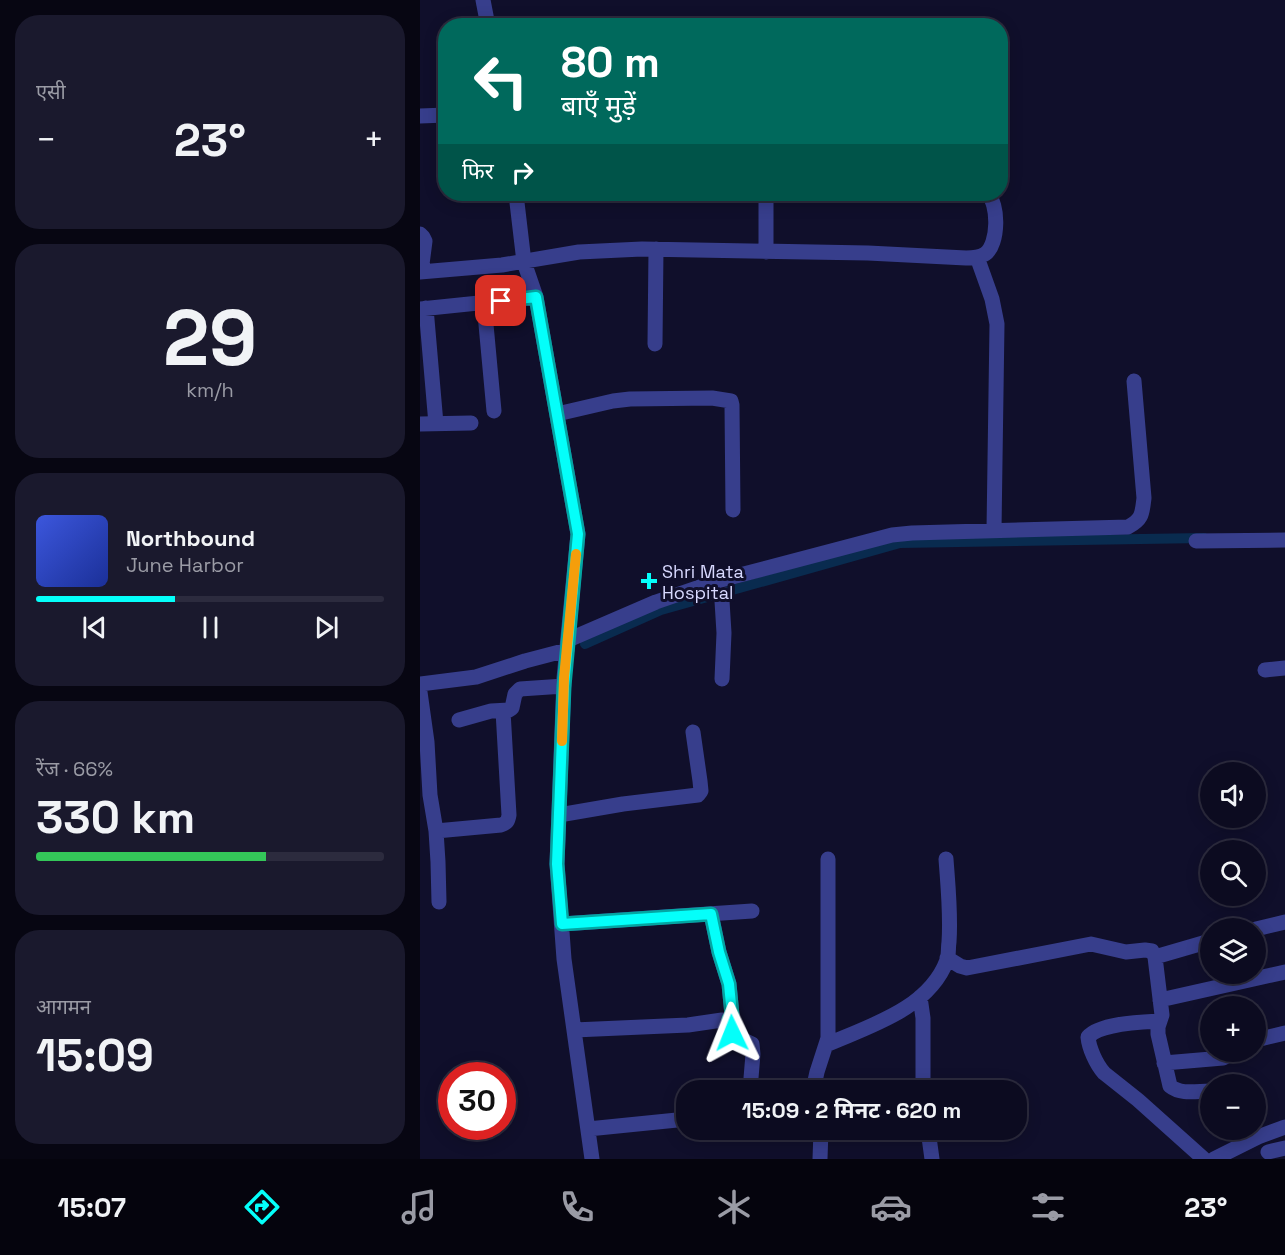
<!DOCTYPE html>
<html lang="hi">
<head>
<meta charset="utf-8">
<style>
  body { margin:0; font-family:"Space Grotesk","Noto Sans Devanagari",sans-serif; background:#1a192d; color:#f1f3f6; height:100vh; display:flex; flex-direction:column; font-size:22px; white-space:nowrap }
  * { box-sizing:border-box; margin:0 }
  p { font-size:20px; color:#9a9ba5 }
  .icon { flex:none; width:33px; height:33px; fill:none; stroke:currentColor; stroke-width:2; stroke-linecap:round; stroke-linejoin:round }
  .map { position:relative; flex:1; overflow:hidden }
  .sheet { display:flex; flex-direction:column; gap:15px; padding:15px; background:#070612; width:420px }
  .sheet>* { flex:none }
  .guide { position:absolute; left:18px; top:18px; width:570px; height:183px; border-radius:24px; box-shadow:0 3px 15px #0003,0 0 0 2px #2c2b3e; background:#00695c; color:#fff; overflow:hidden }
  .buttons { position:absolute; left:780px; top:762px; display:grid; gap:12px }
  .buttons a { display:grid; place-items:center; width:66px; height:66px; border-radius:50%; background:#0c0b20; box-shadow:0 3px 15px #0003,0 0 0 2px #2c2b3e; font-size:30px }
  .speed { position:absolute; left:18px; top:1062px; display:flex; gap:12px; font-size:30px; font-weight:700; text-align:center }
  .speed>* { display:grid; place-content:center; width:78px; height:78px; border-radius:50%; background:#0c0b20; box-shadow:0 3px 15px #0003,0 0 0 2px #2c2b3e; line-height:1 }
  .speed .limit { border:9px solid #d22; background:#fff; color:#111 }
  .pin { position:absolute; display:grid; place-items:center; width:51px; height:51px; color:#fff; margin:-26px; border-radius:12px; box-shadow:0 3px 9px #0006 }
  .me { position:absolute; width:66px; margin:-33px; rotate:358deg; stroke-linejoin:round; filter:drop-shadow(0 0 4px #0008) }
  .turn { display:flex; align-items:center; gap:21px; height:126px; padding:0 24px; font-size:27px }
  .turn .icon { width:78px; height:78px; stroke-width:2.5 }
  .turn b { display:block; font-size:42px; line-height:51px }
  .then { display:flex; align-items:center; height:57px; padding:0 24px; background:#0003; gap:12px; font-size:22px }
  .big { font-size:45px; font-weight:700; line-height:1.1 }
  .sheet .tile { flex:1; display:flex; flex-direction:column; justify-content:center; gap:9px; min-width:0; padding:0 21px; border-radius:24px; background:#1a192d }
  .sheet .dial { align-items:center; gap:0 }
  .dial b { font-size:78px; line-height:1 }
  .song { display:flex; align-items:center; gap:18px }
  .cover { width:72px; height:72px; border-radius:9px; background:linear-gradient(135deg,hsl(230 70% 55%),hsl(230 70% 35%)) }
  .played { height:6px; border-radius:3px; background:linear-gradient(90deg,#04fffa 40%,#2c2b3e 40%) }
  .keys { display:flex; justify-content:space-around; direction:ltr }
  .heat { display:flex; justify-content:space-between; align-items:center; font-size:33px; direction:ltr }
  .charge { height:9px; border-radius:4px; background:linear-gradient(90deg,#34c759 66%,#2c2b3e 0) }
  .trip { position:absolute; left:256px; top:1080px; width:351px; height:60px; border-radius:24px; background:#0c0b20; box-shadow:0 3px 15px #0003,0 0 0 2px #2c2b3e; font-weight:700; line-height:60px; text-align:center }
  .tabs { display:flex; height:96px; justify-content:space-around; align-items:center; background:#05040d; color:#9a9ba5 }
  .tabs .icon { width:42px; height:42px }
  .tabs .on { color:#04fffa }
  .tabs b { font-size:27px; color:#f1f3f6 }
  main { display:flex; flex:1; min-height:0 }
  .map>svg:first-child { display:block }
</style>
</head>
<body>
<main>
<section class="sheet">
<div class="tile"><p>एसी</p>
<div class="heat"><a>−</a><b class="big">23°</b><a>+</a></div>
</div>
<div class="tile dial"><b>29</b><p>km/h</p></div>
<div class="tile">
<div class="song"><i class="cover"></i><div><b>Northbound</b><p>June Harbor</p></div></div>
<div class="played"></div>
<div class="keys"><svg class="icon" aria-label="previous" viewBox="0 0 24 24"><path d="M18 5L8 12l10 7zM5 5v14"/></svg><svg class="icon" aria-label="pause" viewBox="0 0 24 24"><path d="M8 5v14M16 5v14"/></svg><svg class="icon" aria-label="next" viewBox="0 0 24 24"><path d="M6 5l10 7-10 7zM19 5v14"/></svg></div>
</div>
<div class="tile"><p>रेंज · 66%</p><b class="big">330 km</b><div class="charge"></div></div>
<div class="tile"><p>आगमन</p><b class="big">15:09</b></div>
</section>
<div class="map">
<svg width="865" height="1159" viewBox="0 0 865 1159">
  <rect width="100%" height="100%" fill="#100f2b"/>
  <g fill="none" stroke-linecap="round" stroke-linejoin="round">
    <!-- canal -->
    <path stroke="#092b4f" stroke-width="10" d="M165,644l76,-34 239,-67 304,-5"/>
    <!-- minor -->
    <path stroke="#373e8c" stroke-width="15" d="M63,0l5,26
      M0,116l26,-1
      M96,194l8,68 12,35 42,237 -14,144 -7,186 7,95 28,200
      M0,234l3,3 2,4 -4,31
      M346,252v-58
      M557,257l15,42 5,25 -3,206
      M0,272l82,-7 77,-13 63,-3 226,4 98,5c6,0 13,0 19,-4 14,-9 14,-52 2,-60
      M64,303l10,108
      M6,308l10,116
      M0,309l116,-12
      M235,344l1,-95
      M137,414l56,-13 17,-2 82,-1 19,3 1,4 1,105
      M0,424l51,-1
      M776,541l89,-1
      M297,581l5,20 2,32 -2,46
      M148,640l88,-38 61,-21 175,-46 20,-2 216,-6c15,-8 14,-14 16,-29l-10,-117
      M845,670l20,-2
      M0,684l56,-7 49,-16 42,-11
      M0,692l7,50 3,53 6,36 2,31 1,40
      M39,720l32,-9 18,-1 3,-2 3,-14 5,-5 44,-3
      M139,815l64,-11 75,-9 3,-4 -1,-10 -7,-49
      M16,831l65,-6c6,-2 7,-4 8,-10l-6,-104
      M142,924l190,-13
      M836,929l29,-7
      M735,957l55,-16
      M527,958l13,8 7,2 124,-24 35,8 19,-2 7,1 3,6 7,58 -4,12v7l12,52c11,9 27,5 40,5
      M500,997l3,21v72
      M740,1000l125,-28
      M309,1019l4,16 19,9 1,10 -3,36
      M740,1021c-18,1 -60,2 -72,16 1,11 8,27 16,36l34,27 66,59
      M154,1030l114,-5 41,-6 3,-4 -3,-31 -10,-32 -8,-38
      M836,1040l29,-7
      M406,1045c43,-19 103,-36 121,-85 2,-6 1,-12 2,-18 2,-28 -1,-55 -3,-83
      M744,1063l59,-5 4,-2 4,-4
      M393,1090l4,-18 11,-34v-179
      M168,1129l99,-10
      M508,1130l4,29
      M848,1152l17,-4
      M400,1159l1,-29
      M794,1159l44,-22 27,-10"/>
  </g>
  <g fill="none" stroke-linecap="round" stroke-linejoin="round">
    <defs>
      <path id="route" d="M81,301l35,-4 42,237 -14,152 -7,178 5,60 149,-10 8,38 10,32 3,31 -3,4 3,14"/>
    </defs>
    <!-- route casing -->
    <use href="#route" stroke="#03a6a2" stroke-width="15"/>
    <!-- route -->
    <use href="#route" stroke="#04fffa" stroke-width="10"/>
    <!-- slow -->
    <path stroke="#f59e0b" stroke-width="10" d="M142,741l2,-63 12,-124"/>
  </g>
  <!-- markers -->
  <path fill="#04fffa" stroke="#100f2b" stroke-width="2" d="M226 572h6v6h6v6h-6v6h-6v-6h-6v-6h6z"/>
  <g text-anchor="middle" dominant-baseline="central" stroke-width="6" stroke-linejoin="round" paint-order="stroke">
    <!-- poi labels -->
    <g font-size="18" fill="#d8d9ff" stroke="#100f2b" text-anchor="start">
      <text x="242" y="571">Shri Mata<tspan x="242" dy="21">Hospital</tspan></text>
    </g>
  </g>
</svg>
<div class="buttons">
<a><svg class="icon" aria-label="sound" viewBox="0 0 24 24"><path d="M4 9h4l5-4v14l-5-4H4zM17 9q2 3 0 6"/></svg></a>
<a><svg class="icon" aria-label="search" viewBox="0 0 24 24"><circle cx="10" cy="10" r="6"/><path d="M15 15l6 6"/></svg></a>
<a><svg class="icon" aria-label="layers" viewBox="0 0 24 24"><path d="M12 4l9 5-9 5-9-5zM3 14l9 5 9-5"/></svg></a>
<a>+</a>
<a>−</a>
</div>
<div class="speed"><div class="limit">30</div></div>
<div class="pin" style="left:81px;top:301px;background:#d93025"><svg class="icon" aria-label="arrive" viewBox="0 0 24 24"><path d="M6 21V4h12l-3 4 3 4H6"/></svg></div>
<svg class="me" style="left:312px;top:1033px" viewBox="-20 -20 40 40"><path d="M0-17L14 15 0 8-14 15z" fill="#04fffa" stroke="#fff" stroke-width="4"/></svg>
<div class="trip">15:09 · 2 मिनट · 620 m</div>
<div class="guide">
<div class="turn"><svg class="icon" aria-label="left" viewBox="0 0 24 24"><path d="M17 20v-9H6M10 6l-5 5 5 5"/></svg><div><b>80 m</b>बाएँ मुड़ें</div></div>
<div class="then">फिर<svg class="icon" aria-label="right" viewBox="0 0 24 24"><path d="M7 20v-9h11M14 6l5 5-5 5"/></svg></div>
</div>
</div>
</main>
<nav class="tabs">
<b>15:07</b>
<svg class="icon on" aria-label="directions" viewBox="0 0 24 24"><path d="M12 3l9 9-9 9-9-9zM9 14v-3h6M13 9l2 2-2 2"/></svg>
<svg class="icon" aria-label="music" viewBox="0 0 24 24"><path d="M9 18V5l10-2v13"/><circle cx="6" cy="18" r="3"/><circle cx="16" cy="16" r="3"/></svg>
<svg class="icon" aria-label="phone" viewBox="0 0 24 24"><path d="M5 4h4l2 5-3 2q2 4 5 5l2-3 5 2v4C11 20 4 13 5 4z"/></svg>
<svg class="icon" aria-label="climate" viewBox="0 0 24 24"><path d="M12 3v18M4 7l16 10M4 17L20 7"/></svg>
<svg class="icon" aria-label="car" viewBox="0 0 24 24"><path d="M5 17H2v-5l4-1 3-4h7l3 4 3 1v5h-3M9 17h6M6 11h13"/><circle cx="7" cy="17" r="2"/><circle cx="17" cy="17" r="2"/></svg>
<svg class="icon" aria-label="filters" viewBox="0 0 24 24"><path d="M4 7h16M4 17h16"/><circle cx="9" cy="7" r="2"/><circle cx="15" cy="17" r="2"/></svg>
<b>23°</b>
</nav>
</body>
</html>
